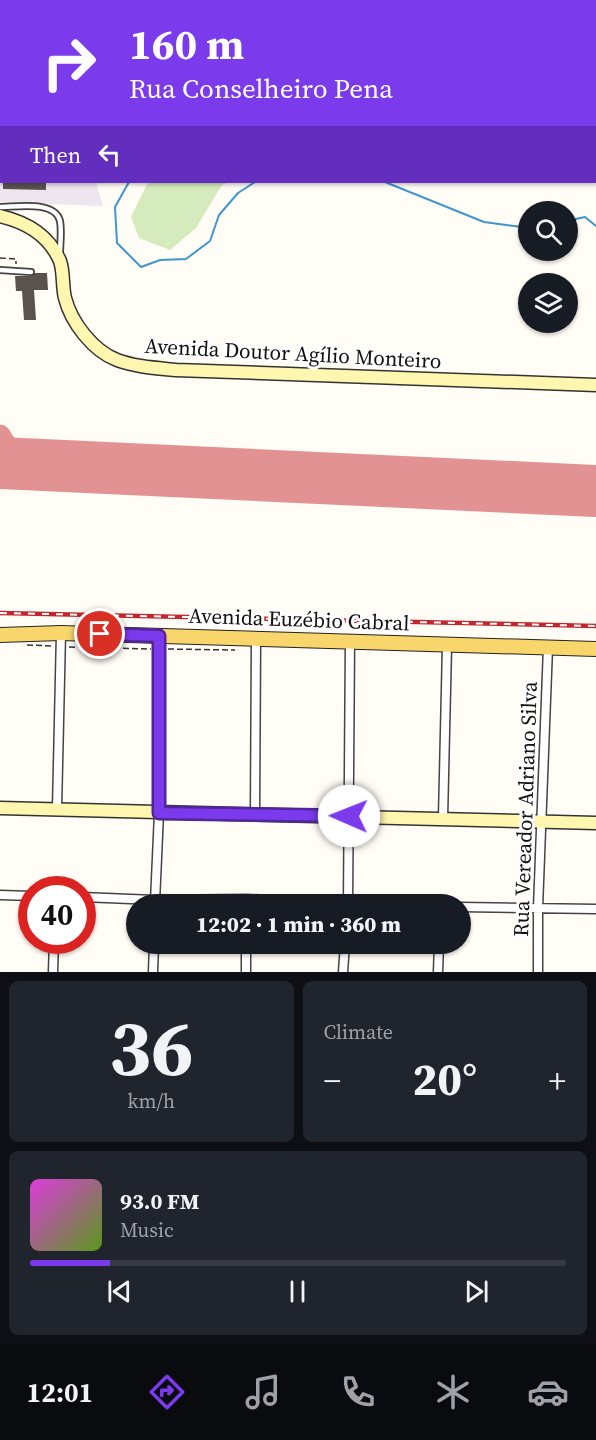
<!DOCTYPE html>
<html lang="en">
<head>
<meta charset="utf-8">
<style>
  body { margin:0; font-family:"Source Serif 4",serif; background:#20242c; color:#f1f3f6; height:100vh; display:flex; flex-direction:column; font-size:22px; white-space:nowrap }
  * { box-sizing:border-box; margin:0 }
  p { font-size:20px; color:#9ea1a6 }
  .icon { flex:none; width:33px; height:33px; fill:none; stroke:currentColor; stroke-width:2; stroke-linecap:round; stroke-linejoin:round }
  .map { position:relative; height:972px; overflow:hidden }
  .panel { display:flex; flex-direction:column; gap:9px; padding:9px; background:#0d0f14; flex:1 }
  .panel>* { flex:none }
  .guide { position:absolute; left:0px; top:0px; width:597px; height:183px; box-shadow:0 2px 4px #0004; background:#7c3aed; color:#fff; overflow:hidden }
  .controls { position:absolute; left:518px; top:201px; display:grid; gap:12px }
  .controls a { display:grid; place-items:center; width:60px; height:60px; border-radius:50%; background:#171b24; box-shadow:0 2px 4px #0004; font-size:30px }
  .speed { position:absolute; left:18px; top:876px; display:flex; gap:12px; font-size:30px; font-weight:700; text-align:center }
  .speed>* { display:grid; place-content:center; width:78px; height:78px; border-radius:50%; background:#171b24; box-shadow:0 2px 4px #0004; line-height:1 }
  .speed .limit { border:9px solid #d22; background:#fff; color:#111 }
  .pin { position:absolute; display:grid; place-items:center; width:51px; height:51px; color:#fff; margin:-26px; border:3px solid #fff; border-radius:50%; box-shadow:0 2px 6px #0007 }
  .me { position:absolute; width:66px; margin:-33px; rotate:271deg; stroke-linejoin:round; filter:drop-shadow(0 0 4px #0008) }
  .turn { display:flex; align-items:center; gap:21px; height:126px; padding:0 30px; font-size:27px }
  .turn .icon { width:78px; height:78px; stroke-width:2.5 }
  .turn b { display:block; font-size:42px; line-height:51px }
  .then { display:flex; align-items:center; height:57px; padding:0 30px; background:#0003; gap:12px; font-size:22px }
  .big { font-size:45px; font-weight:800; line-height:1.1 }
  .panel .card { flex:1; display:flex; flex-direction:column; justify-content:center; gap:9px; min-width:0; padding:0 21px; border-radius:9px; background:#20242c }
  .panel .dial { align-items:center; gap:0 }
  .dial b { font-size:78px; line-height:1 }
  .song { display:flex; align-items:center; gap:18px }
  .cover { width:72px; height:72px; border-radius:9px; background:linear-gradient(135deg,hsl(300 70% 55%),hsl(90 70% 35%)) }
  .played { height:6px; border-radius:3px; background:linear-gradient(90deg,#7c3aed 15%,#363941 15%) }
  .keys { display:flex; justify-content:space-around; direction:ltr }
  .heat { display:flex; justify-content:space-between; align-items:center; font-size:33px; direction:ltr }
  .panel .tiles { flex:1; display:grid; gap:9px; grid-template-columns:1fr 1fr }
  .card:last-child { grid-column:span 2 }
  .trip { position:absolute; left:126px; top:894px; width:345px; height:60px; border-radius:30px; background:#171b24; box-shadow:0 2px 4px #0004; font-weight:800; line-height:60px; text-align:center }
  .menu { display:flex; height:96px; justify-content:space-around; align-items:center; background:#090b0e; color:#9ea1a6 }
  .menu .icon { width:42px; height:42px }
  .menu .selected { color:#7c3aed }
  .menu b { font-size:27px; color:#f1f3f6 }
  .map>svg:first-child { display:block }
</style>
</head>
<body>
<div class="map">
<svg width="596" height="972" viewBox="0 0 596 972">
  <rect width="100%" height="100%" fill="#fffdf5"/>
  <!-- industrial -->
  <path fill="#eee6ef" d="M0,0l37,1 -35,1v180h94l7,24 -103,-4z"/>
  <!-- green -->
  <path fill="#d5ebbd" d="M122,0h474v159v-157z
    M148,182h81l-7,3 -26,43 -26,22 -31,-12 -8,-21z"/>
  <g fill="none" stroke-linecap="round" stroke-linejoin="round">
    <!-- stream -->
    <path stroke="#3f96cf" stroke-width="2" d="M63,0l1,2
      M129,182l-14,25 2,36 24,24 19,-7 26,-1 24,-18 9,-26 19,-22 17,-11
      M385,182l99,40 38,5h6
      M567,221l18,-4 11,9"/>
    <!-- taxiway -->
    <path stroke="#e29292" stroke-width="21" d="M0,435c10,19 26,26 46,31"/>
    <!-- runway -->
    <path stroke="#e29292" stroke-width="52" d="M0,463l596,28"/>
  </g>
  <!-- building -->
  <path fill="#5a524d" d="M3,182h43v8l-43,-1z
    M35,273h12l1,17h-14l2,30h-12l-2,-29h-6l-1,-15h16z"/>
  <g fill="none" stroke-linecap="round" stroke-linejoin="round">
    <defs>
      <path id="lane" d="M0,138l2,-1
        M0,207c16,0 55,-7 60,14 2,10 0,22 0,33
        M0,270l31,2"/>
      <path id="street" d="M57,809l4,-176
        M255,814l1,-176
        M443,818l4,-172
        M0,895l32,1
        M82,897l73,3 92,-1 117,5
        M155,902l4,-89v-177
        M348,904l2,-264
        M460,907l136,2
        M53,972l1,-32
        M153,972l1,-28
        M246,972v-28
        M343,972l2,-28
        M438,972l1,-28
        M538,972v-64l10,-261"/>
      <path id="secondary" d="M0,216c26,6 49,19 60,45 4,11 2,25 5,37 6,24 28,53 52,62 19,7 39,8 59,10l420,15
        M0,808l596,15"/>
      <path id="primary" d="M0,635l61,-2 535,16"/>
    </defs>
    <!-- lane casing -->
    <use href="#lane" stroke="#444" stroke-width="8"/>
    <!-- street casing -->
    <use href="#street" stroke="#444" stroke-width="11"/>
    <!-- secondary casing -->
    <use href="#secondary" stroke="#333" stroke-width="15"/>
    <!-- primary casing -->
    <use href="#primary" stroke="#222" stroke-width="16"/>
    <!-- path -->
    <path stroke="#333" stroke-width="1.5" stroke-dasharray="6 3" stroke-linecap="butt" d="M583,0v2
      M596,20v1
      M0,258l16,1v5
      M27,645l25,1
      M69,647l82,2
      M168,649l67,1"/>
    <!-- lane -->
    <use href="#lane" stroke="#fff" stroke-width="4.5"/>
    <!-- street -->
    <use href="#street" stroke="#fff" stroke-width="8"/>
    <!-- secondary -->
    <use href="#secondary" stroke="#fff6b0" stroke-width="12"/>
    <!-- primary -->
    <use href="#primary" stroke="#f9d66b" stroke-width="14"/>
    <defs>
      <path id="rail" d="M0,613l596,13"/>
    </defs>
    <!-- rail casing -->
    <use href="#rail" stroke="#c4262e" stroke-width="4.5"/>
    <!-- rail -->
    <use href="#rail" stroke="#fff" stroke-width="2" stroke-dasharray="7" stroke-linecap="butt"/>
  </g>
  <g fill="none" stroke-linecap="round" stroke-linejoin="round">
    <defs>
      <path id="route" d="M100,634l59,2v177l190,3"/>
    </defs>
    <!-- route casing -->
    <use href="#route" stroke="#51269a" stroke-width="15"/>
    <!-- route -->
    <use href="#route" stroke="#7c3aed" stroke-width="10"/>
  </g>
  <g text-anchor="middle" dominant-baseline="central" stroke-width="6" stroke-linejoin="round" paint-order="stroke">
    <!-- street labels -->
    <g font-size="21" fill="#111" stroke="#fff">
      <text transform="translate(293 353) rotate(3)">Avenida Doutor Agílio Monteiro</text>
      <text transform="translate(299 619) rotate(2)">Avenida Euzébio Cabral</text>
      <text transform="translate(525 809) rotate(-88)">Rua Vereador Adriano Silva</text>
    </g>
  </g>
</svg>
<div class="controls">
<a><svg class="icon" aria-label="search" viewBox="0 0 24 24"><circle cx="10" cy="10" r="6"/><path d="M15 15l6 6"/></svg></a>
<a><svg class="icon" aria-label="layers" viewBox="0 0 24 24"><path d="M12 4l9 5-9 5-9-5zM3 14l9 5 9-5"/></svg></a>
</div>
<div class="speed"><div class="limit">40</div></div>
<div class="pin" style="left:100px;top:634px;background:#d93025"><svg class="icon" aria-label="arrive" viewBox="0 0 24 24"><path d="M6 21V4h12l-3 4 3 4H6"/></svg></div>
<svg class="me" style="left:349px;top:816px" viewBox="-20 -20 40 40"><circle r="19" fill="#fff"/><path d="M0-13L10 11 0 6-10 11z" fill="#7c3aed"/></svg>
<div class="trip">12:02 · 1 min · 360 m</div>
<div class="guide">
<div class="turn"><svg class="icon" aria-label="right" viewBox="0 0 24 24"><path d="M7 20v-9h11M14 6l5 5-5 5"/></svg><div><b>160 m</b>Rua Conselheiro Pena</div></div>
<div class="then">Then<svg class="icon" aria-label="left" viewBox="0 0 24 24"><path d="M17 20v-9H6M10 6l-5 5 5 5"/></svg></div>
</div>
</div>
<section class="panel">
<div class="tiles">
<div class="card dial"><b>36</b><p>km/h</p></div>
<div class="card"><p>Climate</p>
<div class="heat"><a>−</a><b class="big">20°</b><a>+</a></div>
</div>
<div class="card">
<div class="song"><i class="cover"></i><div><b>93.0 FM</b><p>Music</p></div></div>
<div class="played"></div>
<div class="keys"><svg class="icon" aria-label="previous" viewBox="0 0 24 24"><path d="M18 5L8 12l10 7zM5 5v14"/></svg><svg class="icon" aria-label="pause" viewBox="0 0 24 24"><path d="M8 5v14M16 5v14"/></svg><svg class="icon" aria-label="next" viewBox="0 0 24 24"><path d="M6 5l10 7-10 7zM19 5v14"/></svg></div>
</div>
</div>
</section>
<nav class="menu">
<b>12:01</b>
<svg class="icon selected" aria-label="directions" viewBox="0 0 24 24"><path d="M12 3l9 9-9 9-9-9zM9 14v-3h6M13 9l2 2-2 2"/></svg>
<svg class="icon" aria-label="music" viewBox="0 0 24 24"><path d="M9 18V5l10-2v13"/><circle cx="6" cy="18" r="3"/><circle cx="16" cy="16" r="3"/></svg>
<svg class="icon" aria-label="phone" viewBox="0 0 24 24"><path d="M5 4h4l2 5-3 2q2 4 5 5l2-3 5 2v4C11 20 4 13 5 4z"/></svg>
<svg class="icon" aria-label="climate" viewBox="0 0 24 24"><path d="M12 3v18M4 7l16 10M4 17L20 7"/></svg>
<svg class="icon" aria-label="car" viewBox="0 0 24 24"><path d="M5 17H2v-5l4-1 3-4h7l3 4 3 1v5h-3M9 17h6M6 11h13"/><circle cx="7" cy="17" r="2"/><circle cx="17" cy="17" r="2"/></svg>
</nav>
</body>
</html>
